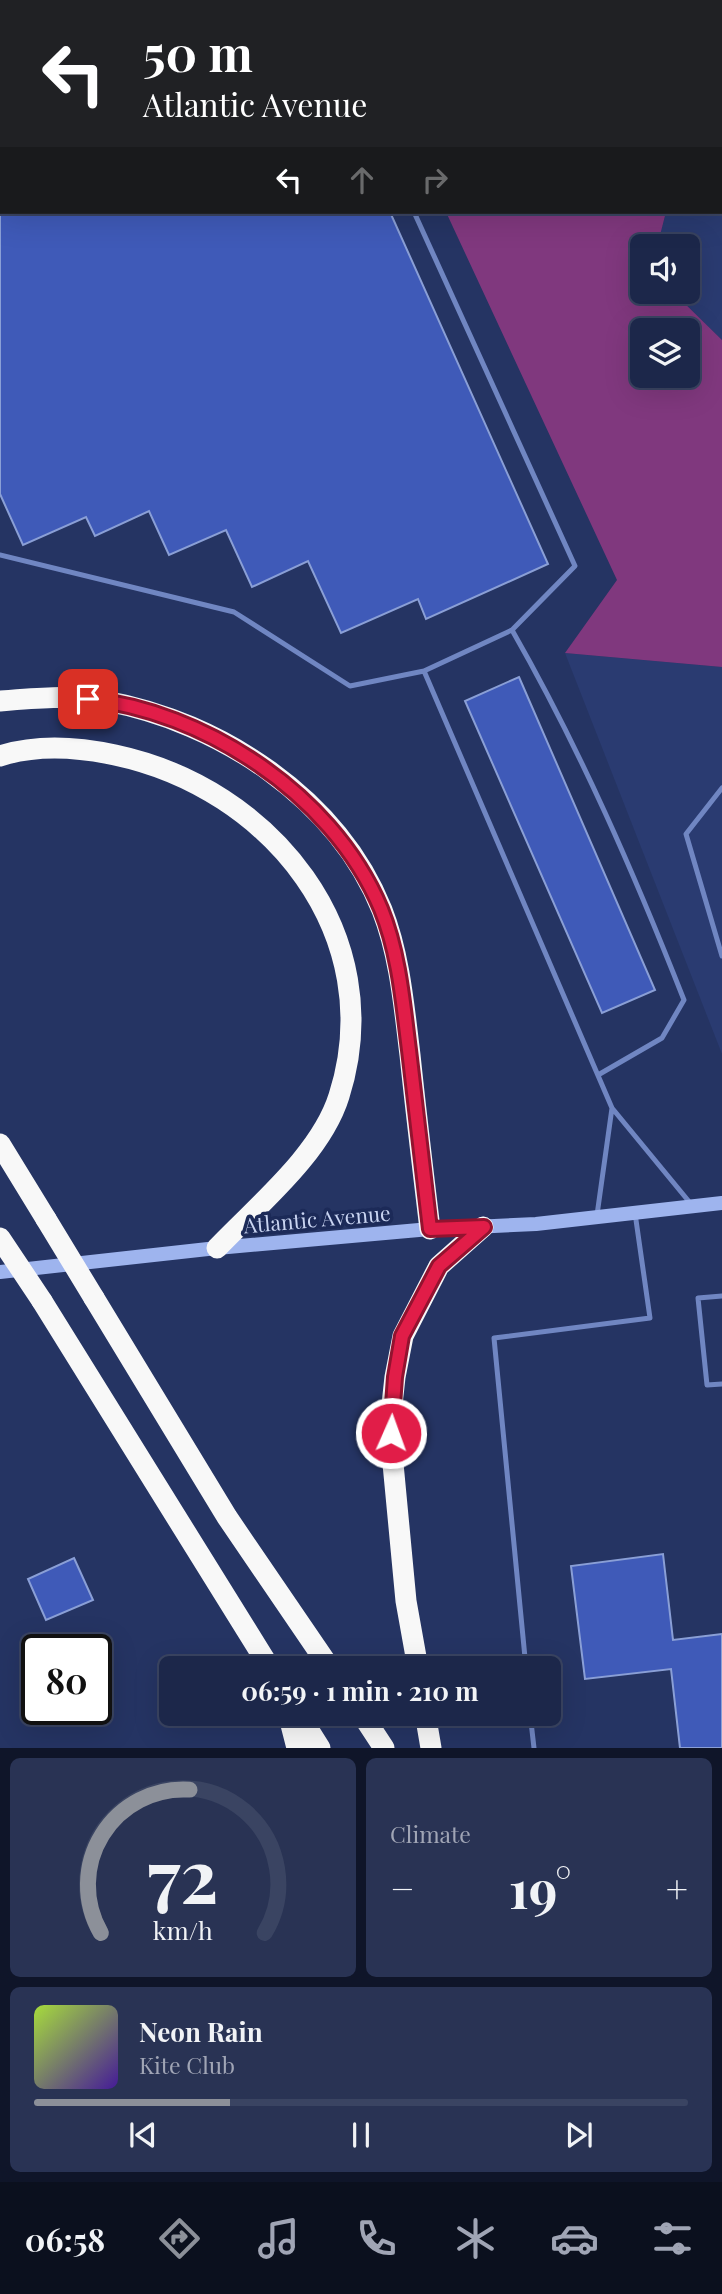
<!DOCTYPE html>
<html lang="en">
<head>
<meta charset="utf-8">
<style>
  body { margin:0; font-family:"Playfair Display",serif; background:#293354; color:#f1f3f6; height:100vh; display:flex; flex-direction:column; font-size:26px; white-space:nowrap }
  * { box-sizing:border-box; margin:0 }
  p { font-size:23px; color:#a0a5b5 }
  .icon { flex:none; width:38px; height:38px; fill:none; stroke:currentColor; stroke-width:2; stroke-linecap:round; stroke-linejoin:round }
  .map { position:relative; height:1748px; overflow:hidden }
  .panel { display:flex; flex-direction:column; gap:10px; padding:10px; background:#0f1529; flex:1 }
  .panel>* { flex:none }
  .banner { position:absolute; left:0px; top:0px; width:723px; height:214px; box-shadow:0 7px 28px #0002,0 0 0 2px #3a4462; background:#202124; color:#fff; overflow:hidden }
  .fabs { position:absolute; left:630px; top:234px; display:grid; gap:14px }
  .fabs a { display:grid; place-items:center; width:70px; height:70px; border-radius:10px; background:#1c274a; box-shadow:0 7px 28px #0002,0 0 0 2px #3a4462; font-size:35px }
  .speed { position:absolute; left:21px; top:1634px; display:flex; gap:14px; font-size:35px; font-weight:700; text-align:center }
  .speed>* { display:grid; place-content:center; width:91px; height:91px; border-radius:50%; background:#1c274a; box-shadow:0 7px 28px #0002,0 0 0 2px #3a4462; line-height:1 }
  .speed .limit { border:4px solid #111; border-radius:10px; background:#fff; color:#111 }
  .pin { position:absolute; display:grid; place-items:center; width:60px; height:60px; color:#fff; margin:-30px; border-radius:14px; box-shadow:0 4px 10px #0006 }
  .me { position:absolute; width:77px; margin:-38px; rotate:2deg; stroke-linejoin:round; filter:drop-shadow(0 0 5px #0008) }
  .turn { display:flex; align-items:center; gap:24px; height:147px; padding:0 28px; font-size:32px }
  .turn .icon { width:91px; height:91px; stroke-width:2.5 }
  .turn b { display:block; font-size:49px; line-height:60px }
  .lanes { display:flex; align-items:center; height:66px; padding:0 28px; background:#0003; justify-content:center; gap:35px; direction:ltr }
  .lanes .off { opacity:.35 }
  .big { font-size:52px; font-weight:700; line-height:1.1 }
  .panel .tile { flex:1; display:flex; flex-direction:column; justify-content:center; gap:10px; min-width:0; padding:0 24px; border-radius:10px; background:#293354 }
  .panel .dial { align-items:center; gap:0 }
  .dial svg { height:182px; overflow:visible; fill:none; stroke:#3a4462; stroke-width:7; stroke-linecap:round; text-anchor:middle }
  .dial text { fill:#f1f3f6; stroke:none }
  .song { display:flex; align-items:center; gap:21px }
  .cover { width:84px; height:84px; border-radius:10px; background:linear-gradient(135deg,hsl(80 70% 55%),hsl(260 70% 35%)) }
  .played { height:7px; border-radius:4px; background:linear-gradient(90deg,#8c9099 30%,#3a4462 30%) }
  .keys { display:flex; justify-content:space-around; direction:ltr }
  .heat { display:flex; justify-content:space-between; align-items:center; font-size:38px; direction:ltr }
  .panel .tiles { flex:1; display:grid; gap:10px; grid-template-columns:1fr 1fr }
  .tile:last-child { grid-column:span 2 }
  .trip { position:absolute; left:159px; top:1656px; width:402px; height:70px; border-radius:10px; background:#1c274a; box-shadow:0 7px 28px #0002,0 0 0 2px #3a4462; font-weight:700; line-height:70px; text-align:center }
  .menu { display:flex; height:112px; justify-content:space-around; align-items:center; background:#0b101e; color:#a0a5b5 }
  .menu .icon { width:49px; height:49px }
  .menu .current { color:#8c9099 }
  .menu b { font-size:32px; color:#f1f3f6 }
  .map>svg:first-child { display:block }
</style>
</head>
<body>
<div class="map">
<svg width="722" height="1748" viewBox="0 0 722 1748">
  <rect width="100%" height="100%" fill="#253463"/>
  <!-- built -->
  <path fill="#2a3b71" d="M705,0h17v340l-49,-48h15v-45h-31l9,-35h55v-210z
    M565,653l157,14v387z"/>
  <!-- green -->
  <path fill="#80387e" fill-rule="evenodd" d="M0,0h705l1,2h-704l-2,63z
    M446,212h220l-9,35h-15v45h31l49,48v327l-157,-14 52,-73zM642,331h46v45h-46z"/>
  <!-- building -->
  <path fill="#3f5ab8" stroke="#8a9fd6" stroke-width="2" d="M0,212h390l158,352 -122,55 -8,-20 -77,34 -33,-72 -56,26 -26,-57 -57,25 -20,-44 -54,25 -9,-19 -63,28 -23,-51z
    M519,677l136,313 -53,23 -137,-312z
    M663,1554l10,86 49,-6v114h-42l-9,-79 -86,10 -14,-113z
    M74,1558l19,42 -47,20 -18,-41z"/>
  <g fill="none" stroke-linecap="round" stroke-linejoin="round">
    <!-- lane -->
    <path stroke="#7086c2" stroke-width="5" d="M0,96h2
      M414,212l161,354 -63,64 -88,41 188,437
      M0,555l234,57 116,74 74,-15
      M512,630c68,119 122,243 172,370l-22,38 -64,37
      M722,788l-36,46 36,122
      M597,1215l15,-107 79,96
      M722,1296l-24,2 9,87 15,-1
      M526,1668l-32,-330 156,-20 -15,-105
      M530,1713l4,35"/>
    <!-- secondary -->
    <path stroke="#9eb4ee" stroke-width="14" d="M0,1272l217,-24 213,-19 106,-5 186,-21"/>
    <!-- highway -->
    <path stroke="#f8f8f8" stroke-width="21" d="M0,701c35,-3 71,-6 106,0 114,21 231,97 276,209 18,46 22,97 28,145 6,58 13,116 20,174
      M0,756c37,-12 78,-9 115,-1 156,33 275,180 224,341 -18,58 -81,109 -122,152
      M0,1144l46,75
      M94,1298l133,219 103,151
      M42,1301l228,367
      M418,1668l-12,-67 -14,-148 -1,-39 4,-37 8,-41 36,-70 44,-39
      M288,1713l9,35
      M298,1713l22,35
      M361,1713l23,35
      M425,1713l6,35"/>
    <!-- highway-bridge -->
    <path stroke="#f8f8f8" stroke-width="21" d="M46,1219l48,79
      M0,1238l42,63"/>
  </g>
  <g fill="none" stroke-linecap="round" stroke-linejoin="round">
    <defs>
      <path id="route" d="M88,699c59,6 118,30 167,63 54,36 101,87 126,147 18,44 22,94 28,141 7,59 14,119 21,179l54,-2 -45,39 -37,70 -7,41 -4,56"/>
    </defs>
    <!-- route casing -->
    <use href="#route" stroke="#92132f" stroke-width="18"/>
    <!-- route -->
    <use href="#route" stroke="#e11d48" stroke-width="12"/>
  </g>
  <g text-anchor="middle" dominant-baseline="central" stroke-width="7" stroke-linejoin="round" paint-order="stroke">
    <!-- street labels -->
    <g font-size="21" fill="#c9d4f1" stroke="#1c2a58">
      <text transform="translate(317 1218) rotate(-5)">Atlantic Avenue</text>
    </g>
  </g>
</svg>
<div class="fabs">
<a><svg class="icon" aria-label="sound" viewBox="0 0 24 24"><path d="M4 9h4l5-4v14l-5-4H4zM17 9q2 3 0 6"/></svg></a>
<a><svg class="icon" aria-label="layers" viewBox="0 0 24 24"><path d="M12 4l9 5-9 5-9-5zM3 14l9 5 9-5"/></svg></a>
</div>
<div class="speed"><div class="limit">80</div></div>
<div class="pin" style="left:88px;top:699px;background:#d93025"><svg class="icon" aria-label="arrive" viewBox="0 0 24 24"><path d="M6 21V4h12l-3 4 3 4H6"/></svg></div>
<svg class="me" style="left:391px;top:1433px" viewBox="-20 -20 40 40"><circle r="17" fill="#e11d48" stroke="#fff" stroke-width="3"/><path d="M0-11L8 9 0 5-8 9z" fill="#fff"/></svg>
<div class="trip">06:59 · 1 min · 210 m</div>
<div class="banner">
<div class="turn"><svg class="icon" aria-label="left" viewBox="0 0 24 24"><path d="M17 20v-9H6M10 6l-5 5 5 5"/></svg><div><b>50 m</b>Atlantic Avenue</div></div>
<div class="lanes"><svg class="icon" aria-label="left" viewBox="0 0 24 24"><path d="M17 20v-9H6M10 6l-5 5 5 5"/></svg><svg class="icon off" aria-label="ahead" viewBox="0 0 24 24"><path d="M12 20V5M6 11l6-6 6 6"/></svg><svg class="icon off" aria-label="right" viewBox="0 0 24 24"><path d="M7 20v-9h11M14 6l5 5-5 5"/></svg></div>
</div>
</div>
<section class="panel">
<div class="tiles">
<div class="tile dial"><svg viewBox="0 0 100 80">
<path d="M14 69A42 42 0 1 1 86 69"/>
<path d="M14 69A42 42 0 0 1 53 6" stroke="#8c9099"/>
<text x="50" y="56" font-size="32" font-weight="700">72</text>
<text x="50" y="72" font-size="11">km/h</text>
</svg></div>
<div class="tile"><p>Climate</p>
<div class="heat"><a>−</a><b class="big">19°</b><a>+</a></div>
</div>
<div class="tile">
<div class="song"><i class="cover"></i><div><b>Neon Rain</b><p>Kite Club</p></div></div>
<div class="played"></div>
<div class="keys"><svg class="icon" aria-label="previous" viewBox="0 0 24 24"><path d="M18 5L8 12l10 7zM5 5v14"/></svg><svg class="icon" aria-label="pause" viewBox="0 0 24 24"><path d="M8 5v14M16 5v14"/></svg><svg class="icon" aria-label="next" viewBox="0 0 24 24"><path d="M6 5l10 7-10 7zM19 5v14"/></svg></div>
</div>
</div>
</section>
<nav class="menu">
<b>06:58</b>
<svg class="icon current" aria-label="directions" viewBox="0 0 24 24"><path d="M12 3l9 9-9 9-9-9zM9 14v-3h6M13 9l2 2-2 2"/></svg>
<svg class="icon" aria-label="music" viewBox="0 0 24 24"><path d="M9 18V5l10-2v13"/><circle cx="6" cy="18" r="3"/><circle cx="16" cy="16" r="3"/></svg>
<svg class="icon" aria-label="phone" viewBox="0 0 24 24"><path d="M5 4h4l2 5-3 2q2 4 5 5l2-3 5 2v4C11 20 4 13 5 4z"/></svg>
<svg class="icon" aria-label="climate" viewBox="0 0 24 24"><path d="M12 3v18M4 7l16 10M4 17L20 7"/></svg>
<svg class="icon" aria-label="car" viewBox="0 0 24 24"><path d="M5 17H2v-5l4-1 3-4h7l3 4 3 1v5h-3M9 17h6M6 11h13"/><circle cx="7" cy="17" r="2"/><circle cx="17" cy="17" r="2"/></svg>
<svg class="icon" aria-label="filters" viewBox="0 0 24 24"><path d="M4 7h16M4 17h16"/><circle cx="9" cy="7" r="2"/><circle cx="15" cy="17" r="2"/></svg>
</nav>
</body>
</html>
